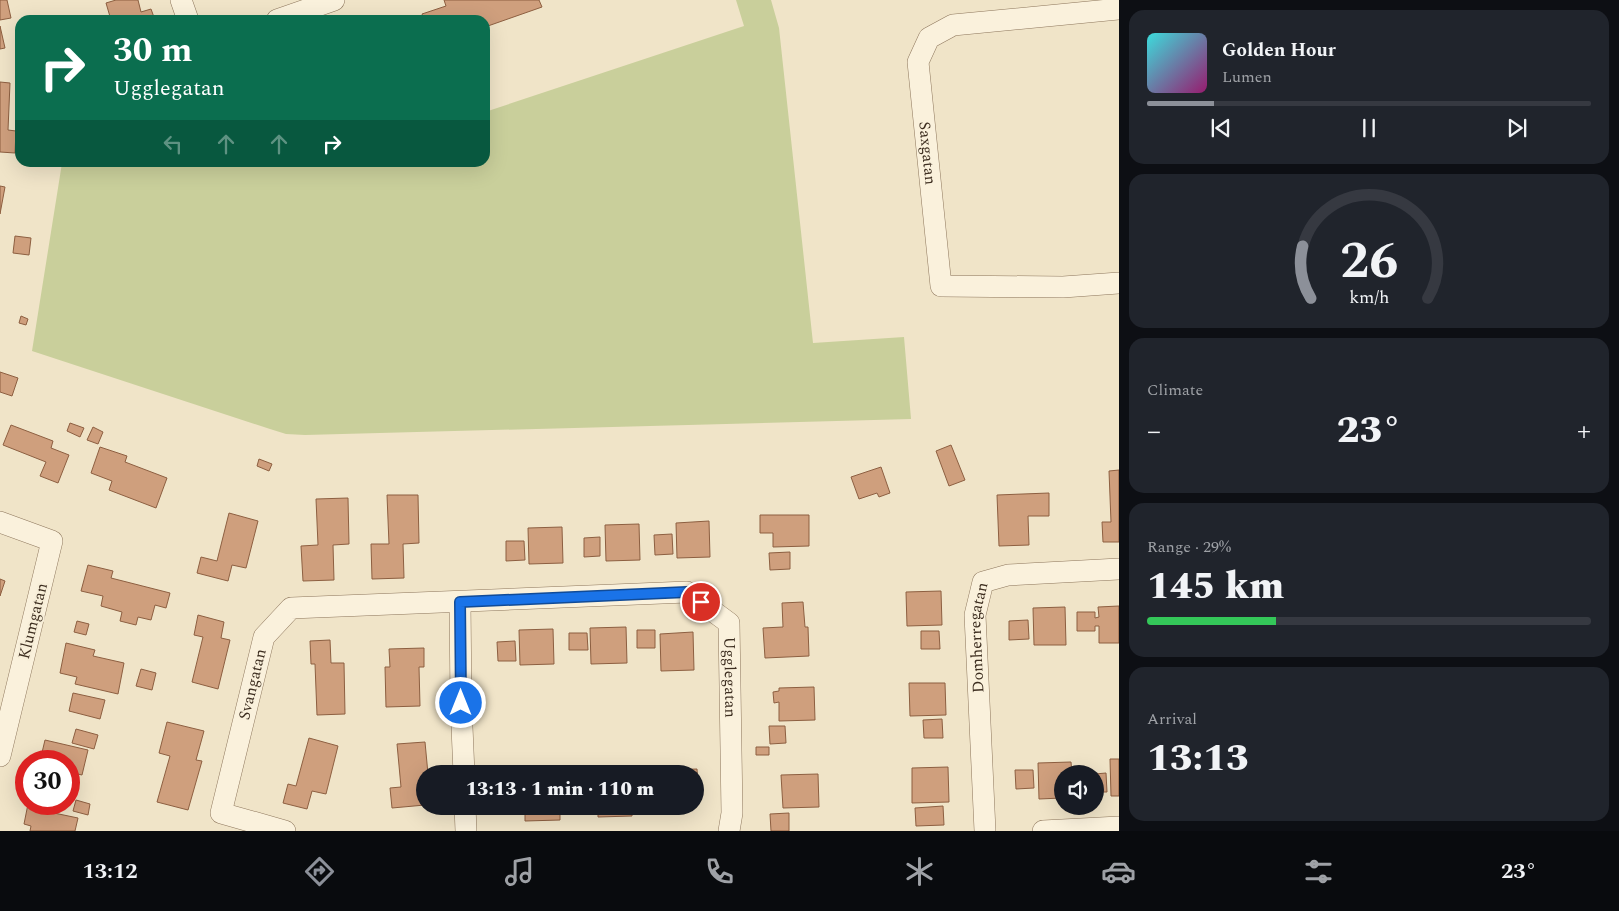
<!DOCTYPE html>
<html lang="en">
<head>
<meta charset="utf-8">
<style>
  body { margin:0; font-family:Spectral,serif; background:#20242c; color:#f1f3f6; height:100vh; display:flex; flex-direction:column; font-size:19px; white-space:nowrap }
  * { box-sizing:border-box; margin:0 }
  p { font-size:16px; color:#9ea1a6 }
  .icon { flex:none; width:28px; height:28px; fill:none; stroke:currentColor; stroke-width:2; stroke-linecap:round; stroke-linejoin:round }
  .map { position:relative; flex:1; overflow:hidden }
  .drawer { display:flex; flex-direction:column; gap:10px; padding:10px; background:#0d0f14; width:500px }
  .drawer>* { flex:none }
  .hud { position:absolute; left:15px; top:15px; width:475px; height:152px; border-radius:15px; box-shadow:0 5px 20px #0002; background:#0b6e4f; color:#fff; overflow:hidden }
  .fabs { position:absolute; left:1054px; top:765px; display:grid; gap:10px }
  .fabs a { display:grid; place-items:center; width:50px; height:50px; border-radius:50%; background:#171b24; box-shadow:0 5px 20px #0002; font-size:25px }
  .speed { position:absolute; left:15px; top:750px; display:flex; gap:10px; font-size:25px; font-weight:700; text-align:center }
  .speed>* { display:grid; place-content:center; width:65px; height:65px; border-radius:50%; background:#171b24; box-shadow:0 5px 20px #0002; line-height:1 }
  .speed .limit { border:8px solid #d22; background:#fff; color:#111 }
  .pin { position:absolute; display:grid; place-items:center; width:42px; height:42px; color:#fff; margin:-21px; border:2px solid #fff; border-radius:50%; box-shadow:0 1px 5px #0007 }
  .me { position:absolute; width:55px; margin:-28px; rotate:0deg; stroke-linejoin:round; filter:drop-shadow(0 0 4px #0008) }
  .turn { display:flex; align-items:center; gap:18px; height:105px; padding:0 15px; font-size:22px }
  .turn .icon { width:65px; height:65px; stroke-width:2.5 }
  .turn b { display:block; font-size:35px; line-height:42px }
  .lanes { display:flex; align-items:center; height:48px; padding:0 15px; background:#0003; justify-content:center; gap:25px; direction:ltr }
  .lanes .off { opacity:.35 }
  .big { font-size:38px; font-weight:800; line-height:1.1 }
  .drawer .widget { flex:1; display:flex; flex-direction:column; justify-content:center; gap:8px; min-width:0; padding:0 18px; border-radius:15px; background:#20242c }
  .drawer .dial { align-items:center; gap:0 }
  .dial svg { height:130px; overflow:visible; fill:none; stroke:#363941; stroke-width:7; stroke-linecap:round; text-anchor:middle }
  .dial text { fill:#f1f3f6; stroke:none }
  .song { display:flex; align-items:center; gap:15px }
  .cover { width:60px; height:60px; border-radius:8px; background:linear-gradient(135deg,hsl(180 70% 55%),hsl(320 70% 35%)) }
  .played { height:5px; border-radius:2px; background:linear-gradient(90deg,#8c9099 15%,#363941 15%) }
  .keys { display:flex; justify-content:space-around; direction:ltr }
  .heat { display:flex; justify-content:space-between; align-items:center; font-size:28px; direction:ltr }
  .charge { height:8px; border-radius:4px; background:linear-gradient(90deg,#34c759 29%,#363941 0) }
  .trip { position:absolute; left:416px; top:765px; width:288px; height:50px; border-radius:25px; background:#171b24; box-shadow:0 5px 20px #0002; font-weight:800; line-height:50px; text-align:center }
  .tabs { display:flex; height:80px; justify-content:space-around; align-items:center; background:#090b0e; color:#9ea1a6 }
  .tabs .icon { width:35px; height:35px }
  .tabs .on { color:#8c9099 }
  .tabs b { font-size:22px; color:#f1f3f6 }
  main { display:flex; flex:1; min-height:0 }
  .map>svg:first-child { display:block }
</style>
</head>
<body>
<main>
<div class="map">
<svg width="1119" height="831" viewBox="0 0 1119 831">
  <rect width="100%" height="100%" fill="#f0e4c8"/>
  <!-- green -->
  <path fill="#c9cf9b" d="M736,0h35l8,28 34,315 91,-6 7,82 -606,16 -19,-1 -16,-5 -238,-78 30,-188 423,-1v-50l259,-86z"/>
  <!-- building -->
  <path fill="#cf9f7d" stroke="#8d5f41" d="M0,0h7l4,18 -11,2z
    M116,0h22l3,12 10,-3 4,11h-35v-2l-9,2 -5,-17z
    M444,0h95l3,7 -57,20v-7h-61l-2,-6 24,-8z
    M0,26l5,22 -5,1z
    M0,82l10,1 -2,47 8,1 -1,22 -15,-1z
    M0,186l5,1 -5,27z
    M15,236l16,2 -2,17 -16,-2z
    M21,316l7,3 -2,6 -7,-2z
    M0,372l18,6 -6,18 -12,-4z
    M70,423l14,5 -4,9 -13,-6z
    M11,425l42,16 -2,7 18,7 -11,28 -18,-7 6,-14 -43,-17z
    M93,427l10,5 -5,12 -11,-4z
    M951,445l14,35 -16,6 -13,-35z
    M100,447l27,9 -2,6 42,16 -11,30 -47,-18 3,-9 -21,-8z
    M259,459l13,5 -3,7 -12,-5z
    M881,467l9,26 -11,4 -2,-4 -18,6 -8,-22z
    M1119,470v72h-16l-1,-20h9l-2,-51z
    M1049,493v23h-21l1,29 -30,1 -2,-51z
    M387,495h31l1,48 -16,1 1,34 -32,1 -1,-35h18z
    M348,498l1,46 -16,1 1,35 -31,1 -2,-35 17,-1 -2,-46z
    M229,513l29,8 -12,47 -14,-3 -4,16 -31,-8 4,-16 16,4z
    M760,515h49v31l-36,1v-14h-13z
    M709,521l1,36 -33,1 -1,-35z
    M639,524l1,36 -34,1 -1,-36z
    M562,527l1,36 -34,1 -1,-36z
    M672,534l1,20 -18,1 -1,-20z
    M600,537v19l-16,1v-19z
    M506,541h18l1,19 -19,1z
    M790,552v17l-20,1 -1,-17z
    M88,565l25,6 -2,7 59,15 -4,15 -11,-3 -4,15 -13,-3 -2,8 -16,-4 2,-9 -21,-6 2,-10 -22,-5z
    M0,579l5,2 -5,15z
    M941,591l1,34 -35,1 -1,-34z
    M803,602l2,25h3l1,29 -44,2 -2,-30 20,-1 -1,-24z
    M1119,606v37h-20v-17h-4v5h-18v-19h18v6l4,-1 -1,-10z
    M1065,607l1,38h-32l-1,-37z
    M198,615l26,7 -3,16 9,2 -12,49 -26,-7 11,-45 -9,-2z
    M1028,620l1,19 -20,1v-19z
    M77,621l12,3 -3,11 -12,-3z
    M626,627l1,36 -36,1 -1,-36z
    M553,629l1,35 -34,1 -1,-35z
    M637,630h18v18h-18z
    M921,631h18l1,18h-19z
    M693,632l1,38 -33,1 -1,-37z
    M569,633h18l1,17h-19z
    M330,640l1,23h13l1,51 -28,1 -2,-51h-4l-1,-23z
    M515,641l1,20h-18l-1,-19z
    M66,643l29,7 -2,6 31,7 -6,31 -43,-10 2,-7 -17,-4z
    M424,648v19h-5l1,39 -34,1 -1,-40h5l-1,-18z
    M141,669l15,4 -4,17 -16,-4z
    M909,683h36l1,32 -36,1z
    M814,687l1,33 -36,1v-19l-5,1 -1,-11 6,-1v-3z
    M73,693l32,7 -5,19 -31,-8z
    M942,719l1,19h-19l-1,-18z
    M167,722l37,9 -8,29 6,1 -14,49 -31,-8 13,-46 -11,-3z
    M769,726h16l1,17 -16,1z
    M76,729l22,6 -4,14 -22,-6z
    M309,738l29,8 -12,48 -14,-3 -5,18 -24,-6 5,-19 8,2z
    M45,740l43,10 -6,25 -13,-3v-11h-29z
    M425,742l3,32h-3v31l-33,3 -2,-20 11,-1 -4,-43z
    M756,747h13v8h-13z
    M1110,759h9v37h-8z
    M1071,762l1,12h-10v24l-23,1 -1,-36z
    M948,767l1,35 -37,1v-35z
    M697,769l2,34 -4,1v-30h-30v-4z
    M1015,770h18l1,18 -18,1z
    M1106,773l1,19h-12v-18z
    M818,774l1,33 -36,1 -2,-33z
    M76,800l14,4 -2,11 -15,-4z
    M28,804l28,1 -2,8 24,5 -3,13h-45l1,-5 -7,-2z
    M525,806h35v14l-35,1z
    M576,806h18v6h-18z
    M598,806h34v10l-34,1z
    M644,806h17v5l-17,-1z
    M943,806l1,19 -28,1 -1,-18z
    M789,813v18h-18l-1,-17z"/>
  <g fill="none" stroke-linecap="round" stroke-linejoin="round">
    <defs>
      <g id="minor">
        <path d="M181,0l7,20"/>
        <path id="s1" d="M1119,9l-166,16 -24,13 -11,24 23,224 122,1 56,-4"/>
        <path d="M277,20l57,-20"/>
        <path d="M0,522l52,19 -52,215"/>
        <path d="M460,602l1,101 3,71"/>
        <path d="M465,806l1,25"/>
        <path id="s2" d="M285,831l-64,-18 43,-176 27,-29 396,-16 42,31 3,190 -3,18"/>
        <path id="s3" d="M985,831l-10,-216 8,-33 25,-7 111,-6"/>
        <path d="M1043,831l76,-4"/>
      </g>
    </defs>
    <!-- minor casing -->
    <use href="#minor" stroke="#8d765c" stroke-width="22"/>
    <!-- minor -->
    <use href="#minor" stroke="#faf1dc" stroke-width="21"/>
  </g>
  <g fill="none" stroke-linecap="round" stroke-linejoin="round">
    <defs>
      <path id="route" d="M461,703l-1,-101 227,-10 14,10"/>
    </defs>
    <!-- route casing -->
    <use href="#route" stroke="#114b97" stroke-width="12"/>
    <!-- route -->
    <use href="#route" stroke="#1a73e8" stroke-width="9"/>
  </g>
  <g text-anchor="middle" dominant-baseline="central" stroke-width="4" stroke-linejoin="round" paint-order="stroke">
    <!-- street labels -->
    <g font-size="16" fill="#3d2e20" stroke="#f7eed8">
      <text stroke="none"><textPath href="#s1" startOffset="312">Saxgatan</textPath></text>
      <text transform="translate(33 621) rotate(-76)">Klumgatan</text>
      <text stroke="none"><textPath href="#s3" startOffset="194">Domherregatan</textPath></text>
      <text stroke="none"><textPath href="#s2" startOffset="790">Ugglegatan</textPath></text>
      <text stroke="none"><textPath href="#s2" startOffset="199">Svangatan</textPath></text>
    </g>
  </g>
</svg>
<div class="fabs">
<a><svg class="icon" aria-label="sound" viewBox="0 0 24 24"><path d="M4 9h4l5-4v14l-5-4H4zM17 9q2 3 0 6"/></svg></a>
</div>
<div class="speed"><div class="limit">30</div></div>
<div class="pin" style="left:701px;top:602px;background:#d93025"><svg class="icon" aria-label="arrive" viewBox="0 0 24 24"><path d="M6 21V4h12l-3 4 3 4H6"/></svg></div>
<svg class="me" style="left:461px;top:703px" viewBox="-20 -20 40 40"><circle r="17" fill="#1a73e8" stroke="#fff" stroke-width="3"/><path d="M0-11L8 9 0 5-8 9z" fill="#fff"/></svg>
<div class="trip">13:13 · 1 min · 110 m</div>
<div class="hud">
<div class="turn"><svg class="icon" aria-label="right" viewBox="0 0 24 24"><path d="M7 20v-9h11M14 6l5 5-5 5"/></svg><div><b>30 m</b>Ugglegatan</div></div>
<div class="lanes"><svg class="icon off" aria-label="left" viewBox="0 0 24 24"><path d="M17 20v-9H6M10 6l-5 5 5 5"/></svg><svg class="icon off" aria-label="ahead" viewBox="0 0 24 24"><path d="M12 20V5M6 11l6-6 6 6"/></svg><svg class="icon off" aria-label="ahead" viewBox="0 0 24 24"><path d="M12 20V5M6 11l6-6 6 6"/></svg><svg class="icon" aria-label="right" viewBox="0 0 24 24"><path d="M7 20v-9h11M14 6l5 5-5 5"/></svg></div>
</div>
</div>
<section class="drawer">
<div class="widget">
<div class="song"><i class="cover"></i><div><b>Golden Hour</b><p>Lumen</p></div></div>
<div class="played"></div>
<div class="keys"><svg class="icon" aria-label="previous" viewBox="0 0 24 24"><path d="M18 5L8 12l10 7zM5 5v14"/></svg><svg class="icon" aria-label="pause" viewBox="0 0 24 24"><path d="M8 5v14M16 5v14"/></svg><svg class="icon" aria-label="next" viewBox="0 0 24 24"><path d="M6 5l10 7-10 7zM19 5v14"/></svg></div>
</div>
<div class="widget dial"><svg viewBox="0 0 100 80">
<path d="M14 69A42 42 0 1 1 86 69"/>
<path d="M14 69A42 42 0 0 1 9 37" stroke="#8c9099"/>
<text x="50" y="56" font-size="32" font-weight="700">26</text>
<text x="50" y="72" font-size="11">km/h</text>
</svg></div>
<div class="widget"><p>Climate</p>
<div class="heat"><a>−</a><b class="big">23°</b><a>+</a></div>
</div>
<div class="widget"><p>Range · 29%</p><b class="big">145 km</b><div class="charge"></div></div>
<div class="widget"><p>Arrival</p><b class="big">13:13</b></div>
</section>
</main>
<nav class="tabs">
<b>13:12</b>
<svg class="icon on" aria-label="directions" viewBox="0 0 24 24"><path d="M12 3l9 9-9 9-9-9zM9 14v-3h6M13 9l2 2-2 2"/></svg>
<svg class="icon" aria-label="music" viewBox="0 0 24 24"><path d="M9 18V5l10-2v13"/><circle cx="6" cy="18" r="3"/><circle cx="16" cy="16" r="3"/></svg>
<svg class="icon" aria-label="phone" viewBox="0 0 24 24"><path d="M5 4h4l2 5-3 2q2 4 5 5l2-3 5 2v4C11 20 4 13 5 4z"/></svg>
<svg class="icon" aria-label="climate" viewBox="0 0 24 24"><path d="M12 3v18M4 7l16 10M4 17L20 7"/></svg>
<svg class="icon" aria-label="car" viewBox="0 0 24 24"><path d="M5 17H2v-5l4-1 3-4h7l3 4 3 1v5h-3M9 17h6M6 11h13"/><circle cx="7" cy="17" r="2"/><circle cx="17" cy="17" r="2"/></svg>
<svg class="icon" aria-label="filters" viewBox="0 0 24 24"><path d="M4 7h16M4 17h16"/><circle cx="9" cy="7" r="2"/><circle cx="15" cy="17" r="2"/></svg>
<b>23°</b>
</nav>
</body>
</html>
